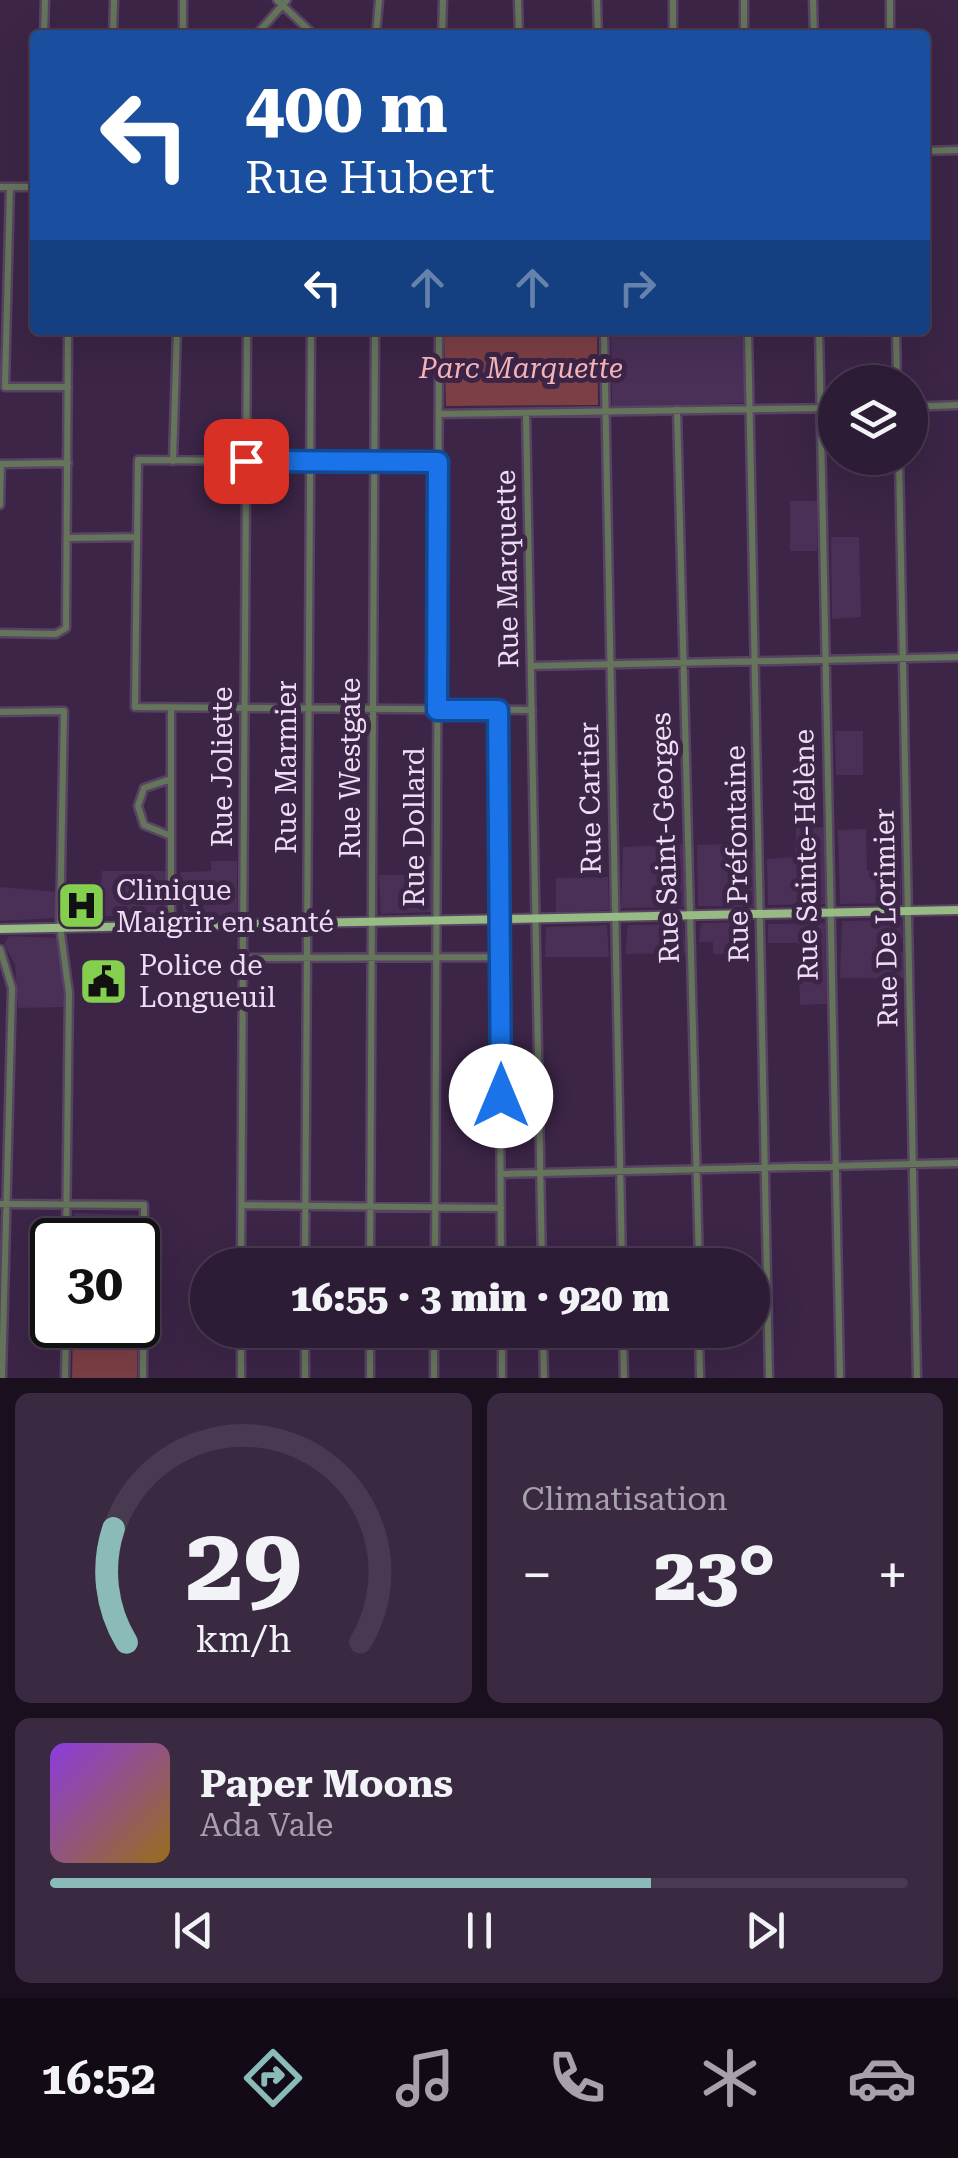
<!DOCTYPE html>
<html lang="fr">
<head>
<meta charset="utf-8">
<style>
  body { margin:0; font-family:"Roboto Serif",serif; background:#392941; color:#f1f3f6; height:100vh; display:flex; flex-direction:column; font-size:38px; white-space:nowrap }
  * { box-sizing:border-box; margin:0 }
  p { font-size:32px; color:#a7a1ad }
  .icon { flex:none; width:55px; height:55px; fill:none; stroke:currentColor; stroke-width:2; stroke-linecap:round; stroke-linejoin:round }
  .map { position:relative; height:1378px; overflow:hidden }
  .side { display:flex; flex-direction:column; gap:15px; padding:15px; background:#190f1d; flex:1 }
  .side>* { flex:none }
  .hud { position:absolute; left:30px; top:30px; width:900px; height:305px; border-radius:10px; box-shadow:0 10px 40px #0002,0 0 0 2px #483a50; background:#1a4fa0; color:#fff; overflow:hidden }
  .tools { position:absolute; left:818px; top:365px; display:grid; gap:20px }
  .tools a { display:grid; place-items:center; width:110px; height:110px; border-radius:50%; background:#2d1c35; box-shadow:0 10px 40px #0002,0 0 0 2px #483a50; font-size:50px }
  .speed { position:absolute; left:30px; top:1218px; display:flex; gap:20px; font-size:50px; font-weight:700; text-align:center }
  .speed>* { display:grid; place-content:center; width:130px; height:130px; border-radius:50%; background:#2d1c35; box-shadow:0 10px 40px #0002,0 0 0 2px #483a50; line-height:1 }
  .speed .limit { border:5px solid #111; border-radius:15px; background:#fff; color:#111 }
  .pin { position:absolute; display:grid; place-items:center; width:85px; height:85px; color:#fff; margin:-42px; border-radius:20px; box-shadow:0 5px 15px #0006 }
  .me { position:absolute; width:110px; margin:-55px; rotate:0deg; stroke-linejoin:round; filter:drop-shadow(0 0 8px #0008) }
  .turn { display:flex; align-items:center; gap:35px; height:210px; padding:0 50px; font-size:45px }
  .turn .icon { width:130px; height:130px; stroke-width:2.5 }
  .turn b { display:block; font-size:70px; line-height:85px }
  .lanes { display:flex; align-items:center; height:95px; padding:0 50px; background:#0003; justify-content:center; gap:50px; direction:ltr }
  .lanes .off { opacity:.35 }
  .big { font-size:75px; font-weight:800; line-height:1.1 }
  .side .tile { flex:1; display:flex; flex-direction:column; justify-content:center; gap:15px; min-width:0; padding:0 35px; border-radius:15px; background:#392941 }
  .side .dial { align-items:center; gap:0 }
  .dial svg { height:260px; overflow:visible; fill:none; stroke:#483a50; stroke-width:7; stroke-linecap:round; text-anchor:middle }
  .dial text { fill:#f1f3f6; stroke:none }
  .song { display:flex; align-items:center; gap:30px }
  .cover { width:120px; height:120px; border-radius:15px; background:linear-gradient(135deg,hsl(270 70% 55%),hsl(40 70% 35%)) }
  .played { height:10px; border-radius:5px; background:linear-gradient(90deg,#8bbbb9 70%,#483a50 70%) }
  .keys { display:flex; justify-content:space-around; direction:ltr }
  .heat { display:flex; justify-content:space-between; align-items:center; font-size:55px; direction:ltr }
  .side .tiles { flex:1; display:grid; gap:15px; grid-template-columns:1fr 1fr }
  .tile:last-child { grid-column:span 2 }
  .trip { position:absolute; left:190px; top:1248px; width:580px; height:100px; border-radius:50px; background:#2d1c35; box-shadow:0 10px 40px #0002,0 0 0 2px #483a50; font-weight:800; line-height:100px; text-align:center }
  .tabs { display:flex; height:160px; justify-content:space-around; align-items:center; background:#120b15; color:#a7a1ad }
  .tabs .icon { width:70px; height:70px }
  .tabs .on { color:#8bbbb9 }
  .tabs b { font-size:45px; color:#f1f3f6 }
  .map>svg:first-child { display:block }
</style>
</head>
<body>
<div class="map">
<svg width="958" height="1378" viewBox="0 0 958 1378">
  <rect width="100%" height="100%" fill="#3c2547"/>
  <!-- built -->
  <path fill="#4a2f57" d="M611,330h134l2,73 -135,4z
    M790,501h27v50h-27z
    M831,537h28l2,80 -29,2z
    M835,731h28v44h-27z
    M824,827l1,77 -57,1 -1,-46 28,-2 1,-29z
    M866,829l1,42h34v32l-61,1 -2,-74z
    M685,844l1,63 -65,1 2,-61z
    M725,844v7h29l1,56 -57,-1 -1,-61z
    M409,856h23v56l-51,2 -2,-39h29z
    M211,861h26v54l-53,2 -4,-45 31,-1z
    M102,871h65l-1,44 -97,2 1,-34h31z
    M608,877l1,33 -53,2v-34z
    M0,887l57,5v26l-57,3z
    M901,920l2,18 -19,1v13h19l1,26h-64l2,-57z
    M740,922v32h-27v-12h-14l2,-19z
    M825,923l2,81 -27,1 -2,-62h-30v-19z
    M683,924l3,29 -61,1 3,-29z
    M607,925l2,32h-64l1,-30z
    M9,936l50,2 5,69 -46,1 -3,-43 -11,-21z
    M74,1213l64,2v103v-78h-65z"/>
  <!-- green -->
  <path fill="#7c3f45" d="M444,330h153l1,75 -152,1z
    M138,1318l-1,60h-65l1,-53h65z"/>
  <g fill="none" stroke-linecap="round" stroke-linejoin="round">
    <defs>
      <path id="minor" d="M277,0l37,35
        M518,0l1,35
        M597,0l1,35
        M673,0v35
        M744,0v35
        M813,0l1,35
        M890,0v35
        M44,35l1,-35
        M113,35l1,-35
        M183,35v-35
        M256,35l31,-35
        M376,35l3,-35
        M442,35l1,-35
        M925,151l33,-1
        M0,187h35
        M10,187l-5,200h63
        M604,330l18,935
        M748,330l21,1048
        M819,330l21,1048
        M896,330l1,52
        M910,407l48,-2
        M677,410l22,855
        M526,413l16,852
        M439,414l396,-6
        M899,458l18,920
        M173,461l4,-131
        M439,462l-301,-2 -3,247 397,3
        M0,505l1,-41 67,-1
        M67,538l70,-1
        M0,633l56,1 10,-6 2,-298
        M531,666l427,-9
        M498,710l3,555
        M0,712l64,-1 -4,216 9,66 -3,247
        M171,836l-27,-11 -6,-19 6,-18 27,-9
        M171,925v-217
        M0,949l12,39 -10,390
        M243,958l258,-1
        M501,1174l457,-11
        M0,1204l144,1 -1,173
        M242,1205l259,3
        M241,1265l6,-935
        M305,1265l6,-935
        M370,1265l5,-935
        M435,1265l4,-935
        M502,1330v48
        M543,1330l1,48
        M623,1330l1,48
        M699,1330l1,48
        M65,1378l1,-53
        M241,1378v-48
        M305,1378v-48
        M370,1378v-48
        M434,1378v-48"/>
      <path id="major" d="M0,929l958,-19"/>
    </defs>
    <!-- minor casing -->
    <use href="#minor" stroke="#584363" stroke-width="11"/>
    <!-- major casing -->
    <use href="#major" stroke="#584363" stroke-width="12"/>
    <!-- minor -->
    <use href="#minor" stroke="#65755b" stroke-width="6"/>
    <!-- major -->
    <use href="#major" stroke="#98ba84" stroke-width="8"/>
  </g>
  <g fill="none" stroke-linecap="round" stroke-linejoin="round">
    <defs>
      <path id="route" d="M246,461l192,1 -1,248h61l3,386"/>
    </defs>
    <!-- route casing -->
    <use href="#route" stroke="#114b97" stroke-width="25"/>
    <!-- route -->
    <use href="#route" stroke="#1a73e8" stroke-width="18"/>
  </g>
  <!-- icons -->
  <defs>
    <symbol id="hospital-square" viewBox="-11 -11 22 22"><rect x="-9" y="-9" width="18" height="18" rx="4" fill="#84cf4d" stroke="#3c2547"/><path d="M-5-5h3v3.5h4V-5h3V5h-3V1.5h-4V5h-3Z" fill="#111"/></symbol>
    <symbol id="civic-square" viewBox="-11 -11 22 22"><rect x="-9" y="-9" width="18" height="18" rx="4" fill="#84cf4d" stroke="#3c2547"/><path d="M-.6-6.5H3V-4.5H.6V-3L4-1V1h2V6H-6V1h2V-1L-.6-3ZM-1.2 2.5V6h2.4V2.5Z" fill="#111"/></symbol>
  </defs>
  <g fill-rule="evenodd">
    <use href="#hospital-square" x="54" y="878" width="55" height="55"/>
    <use href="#civic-square" x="76" y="954" width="55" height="55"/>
  </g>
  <g text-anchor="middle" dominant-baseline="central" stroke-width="10" stroke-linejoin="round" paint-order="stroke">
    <!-- park labels -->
    <g font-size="28" font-style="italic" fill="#f8b6ba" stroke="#3c2547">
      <text x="521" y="368">Parc Marquette</text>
    </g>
    <!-- street labels -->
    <g font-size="28" fill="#eddef5" stroke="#3c2547">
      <text transform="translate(507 569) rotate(-91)">Rue Marquette</text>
      <text transform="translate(222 767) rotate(-90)">Rue Joliette</text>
      <text transform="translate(286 767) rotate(-90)">Rue Marmier</text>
      <text transform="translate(350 768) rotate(-90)">Rue Westgate</text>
      <text transform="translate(590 798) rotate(-91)">Rue Cartier</text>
      <text transform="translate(414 827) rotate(-90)">Rue Dollard</text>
      <text transform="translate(665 838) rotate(-92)">Rue Saint-Georges</text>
      <text transform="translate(737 854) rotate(-91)">Rue Préfontaine</text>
      <text transform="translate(806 855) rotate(-91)">Rue Sainte-Hélène</text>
      <text transform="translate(886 918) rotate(-91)">Rue De Lorimier</text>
    </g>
    <!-- poi labels -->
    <g font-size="28" fill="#eddef5" stroke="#3c2547" text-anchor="start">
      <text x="116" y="890">Clinique<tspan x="116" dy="32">Maigrir en santé</tspan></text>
      <text x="139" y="965">Police de<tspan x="139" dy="32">Longueuil</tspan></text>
    </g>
  </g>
</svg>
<div class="tools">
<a><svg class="icon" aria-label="layers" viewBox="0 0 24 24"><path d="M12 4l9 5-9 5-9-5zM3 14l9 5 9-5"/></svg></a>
</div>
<div class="speed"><div class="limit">30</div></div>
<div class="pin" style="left:246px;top:461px;background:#d93025"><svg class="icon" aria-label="arrive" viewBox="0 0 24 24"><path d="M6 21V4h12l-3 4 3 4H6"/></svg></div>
<svg class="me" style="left:501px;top:1096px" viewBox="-20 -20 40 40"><circle r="19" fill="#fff"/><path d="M0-13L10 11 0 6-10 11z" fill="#1a73e8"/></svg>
<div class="trip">16:55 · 3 min · 920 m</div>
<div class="hud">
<div class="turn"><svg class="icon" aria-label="left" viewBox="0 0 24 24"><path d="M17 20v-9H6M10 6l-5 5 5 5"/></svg><div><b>400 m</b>Rue Hubert</div></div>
<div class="lanes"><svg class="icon" aria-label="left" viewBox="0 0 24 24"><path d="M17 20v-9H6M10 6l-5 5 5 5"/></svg><svg class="icon off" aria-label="ahead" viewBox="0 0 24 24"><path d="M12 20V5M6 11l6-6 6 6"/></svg><svg class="icon off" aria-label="ahead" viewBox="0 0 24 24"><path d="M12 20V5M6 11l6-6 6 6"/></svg><svg class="icon off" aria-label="right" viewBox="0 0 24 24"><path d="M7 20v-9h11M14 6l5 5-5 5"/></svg></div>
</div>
</div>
<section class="side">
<div class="tiles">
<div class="tile dial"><svg viewBox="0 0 100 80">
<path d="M14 69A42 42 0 1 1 86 69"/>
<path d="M14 69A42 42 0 0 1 10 34" stroke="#8bbbb9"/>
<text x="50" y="56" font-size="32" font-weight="700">29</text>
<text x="50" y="72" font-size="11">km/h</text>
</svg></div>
<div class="tile"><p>Climatisation</p>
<div class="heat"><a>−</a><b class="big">23°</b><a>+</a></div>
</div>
<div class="tile">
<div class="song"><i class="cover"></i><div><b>Paper Moons</b><p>Ada Vale</p></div></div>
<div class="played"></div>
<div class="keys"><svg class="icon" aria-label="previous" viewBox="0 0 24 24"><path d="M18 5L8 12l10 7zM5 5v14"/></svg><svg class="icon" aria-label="pause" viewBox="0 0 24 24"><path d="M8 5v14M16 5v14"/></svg><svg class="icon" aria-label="next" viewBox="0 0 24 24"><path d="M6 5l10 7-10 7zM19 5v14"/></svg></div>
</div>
</div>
</section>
<nav class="tabs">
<b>16:52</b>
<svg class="icon on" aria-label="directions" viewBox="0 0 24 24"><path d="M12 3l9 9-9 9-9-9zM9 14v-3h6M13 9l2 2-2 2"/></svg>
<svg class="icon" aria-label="music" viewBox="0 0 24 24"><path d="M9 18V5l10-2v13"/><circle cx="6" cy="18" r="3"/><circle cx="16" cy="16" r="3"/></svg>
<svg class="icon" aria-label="phone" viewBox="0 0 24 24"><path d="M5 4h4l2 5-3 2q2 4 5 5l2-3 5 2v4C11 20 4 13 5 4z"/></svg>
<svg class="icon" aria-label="climate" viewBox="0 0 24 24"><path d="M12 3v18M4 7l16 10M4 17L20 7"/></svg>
<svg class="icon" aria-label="car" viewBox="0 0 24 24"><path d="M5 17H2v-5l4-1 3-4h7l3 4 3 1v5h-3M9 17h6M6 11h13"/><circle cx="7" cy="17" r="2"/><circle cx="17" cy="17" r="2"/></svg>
</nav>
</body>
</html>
